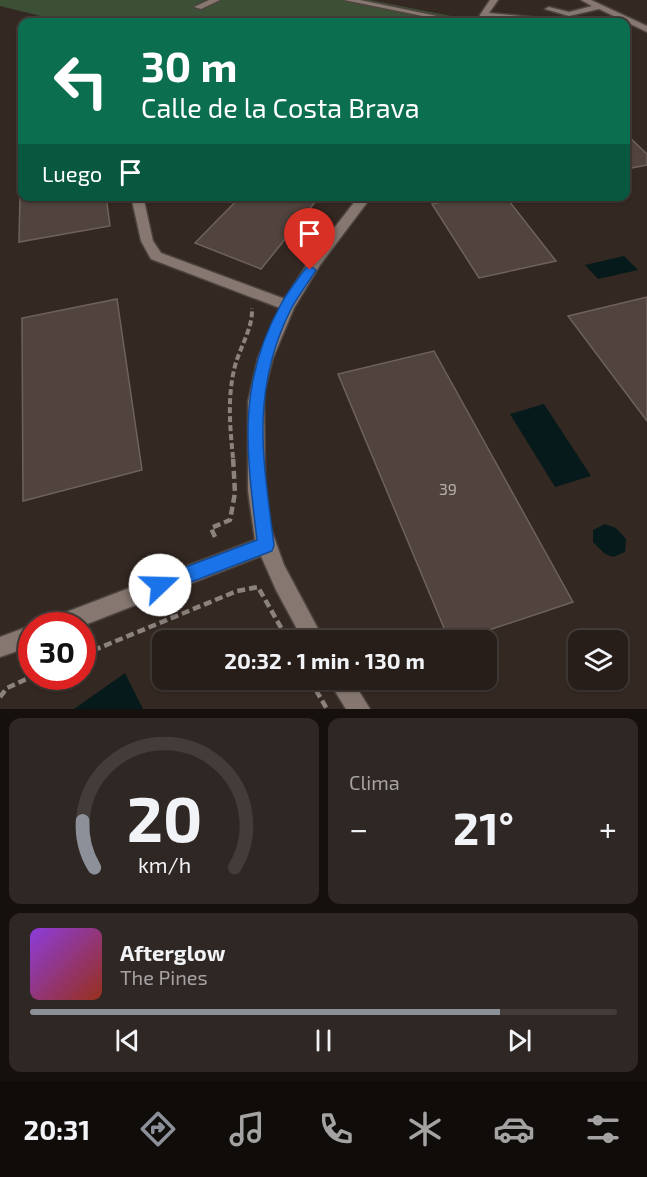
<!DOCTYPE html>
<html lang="es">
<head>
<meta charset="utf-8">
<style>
  body { margin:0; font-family:"Exo 2",sans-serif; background:#2f2723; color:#f1f3f6; height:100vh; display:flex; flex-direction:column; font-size:22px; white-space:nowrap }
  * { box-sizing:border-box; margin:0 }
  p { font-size:20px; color:#a4a2a2 }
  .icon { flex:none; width:33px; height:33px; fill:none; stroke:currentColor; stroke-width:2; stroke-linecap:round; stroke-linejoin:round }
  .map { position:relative; height:709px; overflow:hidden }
  .side { display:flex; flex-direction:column; gap:9px; padding:9px; background:#15100e; flex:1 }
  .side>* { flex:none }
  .guide { position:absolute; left:18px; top:18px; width:612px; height:183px; border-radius:12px; box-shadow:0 2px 4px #0004,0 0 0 2px #433c39; background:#0b6e4f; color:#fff; overflow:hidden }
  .controls { position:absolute; left:568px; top:630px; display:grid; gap:12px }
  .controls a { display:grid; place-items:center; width:60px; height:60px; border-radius:12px; background:#271e1a; box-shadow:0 2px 4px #0004,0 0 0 2px #433c39; font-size:30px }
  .speed { position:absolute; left:18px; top:612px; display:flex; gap:12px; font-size:30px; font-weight:700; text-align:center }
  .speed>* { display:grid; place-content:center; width:78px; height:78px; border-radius:50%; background:#271e1a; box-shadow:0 2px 4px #0004,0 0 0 2px #433c39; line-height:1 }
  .speed .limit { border:9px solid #d22; background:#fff; color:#111 }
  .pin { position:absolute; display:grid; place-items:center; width:51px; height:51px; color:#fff; margin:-62px -26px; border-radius:50% 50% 50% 0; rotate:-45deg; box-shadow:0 0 6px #0007 }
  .pin .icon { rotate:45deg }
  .me { position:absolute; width:66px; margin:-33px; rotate:69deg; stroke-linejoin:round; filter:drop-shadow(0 0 4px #0008) }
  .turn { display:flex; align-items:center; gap:21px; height:126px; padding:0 24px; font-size:27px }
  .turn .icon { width:78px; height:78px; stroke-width:2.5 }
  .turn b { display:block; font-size:42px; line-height:51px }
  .then { display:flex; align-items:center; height:57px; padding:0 24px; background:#0003; gap:12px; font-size:22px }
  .big { font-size:45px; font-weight:700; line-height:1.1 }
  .side .tile { flex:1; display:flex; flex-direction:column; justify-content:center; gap:9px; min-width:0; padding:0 21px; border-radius:12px; background:#2f2723 }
  .side .dial { align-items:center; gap:0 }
  .dial svg { height:156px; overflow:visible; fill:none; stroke:#433c39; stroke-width:7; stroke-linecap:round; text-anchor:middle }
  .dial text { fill:#f1f3f6; stroke:none }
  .song { display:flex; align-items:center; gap:18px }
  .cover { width:72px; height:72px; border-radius:9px; background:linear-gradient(135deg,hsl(270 70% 55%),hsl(10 70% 35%)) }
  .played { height:6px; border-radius:3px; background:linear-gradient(90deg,#8c9099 80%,#433c39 80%) }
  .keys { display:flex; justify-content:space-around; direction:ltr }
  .heat { display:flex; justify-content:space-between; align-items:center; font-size:33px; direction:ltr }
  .side .tiles { flex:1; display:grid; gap:9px; grid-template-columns:1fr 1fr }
  .tile:last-child { grid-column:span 2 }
  .trip { position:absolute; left:152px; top:630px; width:345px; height:60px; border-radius:12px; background:#271e1a; box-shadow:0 2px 4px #0004,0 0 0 2px #433c39; font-weight:700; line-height:60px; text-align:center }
  .menu { display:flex; height:96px; justify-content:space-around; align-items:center; background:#100c0a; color:#a4a2a2 }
  .menu .icon { width:42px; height:42px }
  .menu .active { color:#8c9099 }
  .menu b { font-size:27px; color:#f1f3f6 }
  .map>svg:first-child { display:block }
</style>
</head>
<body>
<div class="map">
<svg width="647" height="709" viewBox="0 0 647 709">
  <rect width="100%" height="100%" fill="#342822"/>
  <!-- green -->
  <path fill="#3b5034" d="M0,0h370l96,19 -1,3h-400l-65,-16z"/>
  <!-- water -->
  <path fill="#061a1b" d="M624,256l14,14 -40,9 -13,-14z
    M544,404l47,72 -36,11 -45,-73z
    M605,524l11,4 10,11 -1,13 -12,5 -8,-3 -12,-12v-12z
    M125,673l18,36h-69z"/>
  <!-- building -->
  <path fill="#51443e" stroke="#6f625b" stroke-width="1.5" d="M626,134l21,20v11l-21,4z
    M20,196h86l4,30 -91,16z
    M241,196h79l-59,73 -66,-26z
    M472,196h33l51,65 -77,17 -47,-74z
    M647,297v124l-79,-105z
    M117,299l25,171 -119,31 -1,-183z
    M434,351l139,251 -114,38h-10l-111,-266z"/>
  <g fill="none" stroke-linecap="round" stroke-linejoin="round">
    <defs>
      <path id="minor" d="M209,0h11l-19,9 -7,-2z
        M344,0h16l106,22h-14z
        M490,0h8l-9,13 71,7 4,2h-25l-51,-4 -1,4h-8l1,-7z
        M581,0h10l56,26v6l-48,-23 -30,7 -24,-7 4,-2 20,5 23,-6z
        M131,196h12l10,45 8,12 124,46 26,-41 48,-62h13l-52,69 -26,43 -21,50 -9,35 1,86 5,47 14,39 40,75h-21l-27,-50 -15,-34 -179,70h-36l3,-7 7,-3 199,-76 -7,-49v-89l10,-44 22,-50 -129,-49 -10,-18z
        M32,625l2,1h-2v20l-32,11v-20z
        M328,680h24l18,29h-24z"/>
    </defs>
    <!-- minor casing -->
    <use href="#minor" stroke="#4d433e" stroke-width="3"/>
    <!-- path-far1 -->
    <path stroke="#8c827e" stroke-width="4" stroke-dasharray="6 3" stroke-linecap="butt" d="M233,458c-3,-31 -6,-61 2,-92 5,-19 18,-38 17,-58"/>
    <!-- path -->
    <path stroke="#8c827e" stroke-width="4.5" stroke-dasharray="8 4" stroke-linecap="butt" d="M215,537l-4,-9 19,-8 5,-27 -2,-36
      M82,655l155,-64 21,-4 30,53
      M310,680l17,29
      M0,697l7,-9 26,-12"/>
    <!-- minor -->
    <use href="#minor" fill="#867871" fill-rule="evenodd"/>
  </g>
  <!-- route -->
  <path fill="#1a73e8" stroke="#114b97" stroke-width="1.5" d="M310,266l6,4c-8,13 -18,26 -25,39 -41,82 -28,150 -17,236l-2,6 -112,43 -6,-2 -2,-7 2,-6 103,-39c-10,-86 -21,-153 23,-234 7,-14 17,-26 26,-38z"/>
  <g text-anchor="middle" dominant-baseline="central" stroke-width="4.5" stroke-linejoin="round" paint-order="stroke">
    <!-- number labels -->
    <g font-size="16" fill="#b8afab">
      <text x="448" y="488">39</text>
    </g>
  </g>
</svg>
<div class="controls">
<a><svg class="icon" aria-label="layers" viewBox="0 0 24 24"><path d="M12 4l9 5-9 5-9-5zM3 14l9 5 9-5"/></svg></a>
</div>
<div class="speed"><div class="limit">30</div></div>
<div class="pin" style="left:310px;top:270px;background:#d93025"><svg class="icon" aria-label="arrive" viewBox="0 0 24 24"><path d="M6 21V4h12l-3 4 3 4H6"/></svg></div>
<svg class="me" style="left:160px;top:585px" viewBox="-20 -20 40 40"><circle r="19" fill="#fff"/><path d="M0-13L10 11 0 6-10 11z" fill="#1a73e8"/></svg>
<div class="trip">20:32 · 1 min · 130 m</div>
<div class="guide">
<div class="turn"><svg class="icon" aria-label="left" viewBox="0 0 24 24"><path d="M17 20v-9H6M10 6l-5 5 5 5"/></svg><div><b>30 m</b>Calle de la Costa Brava</div></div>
<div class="then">Luego<svg class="icon" aria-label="arrive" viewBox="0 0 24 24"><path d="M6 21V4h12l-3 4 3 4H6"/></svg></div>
</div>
</div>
<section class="side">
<div class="tiles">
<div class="tile dial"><svg viewBox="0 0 100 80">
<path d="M14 69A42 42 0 1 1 86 69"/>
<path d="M14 69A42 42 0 0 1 8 45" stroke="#8c9099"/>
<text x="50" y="56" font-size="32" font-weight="700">20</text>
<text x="50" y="72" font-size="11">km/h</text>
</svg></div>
<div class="tile"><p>Clima</p>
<div class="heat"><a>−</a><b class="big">21°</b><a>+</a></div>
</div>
<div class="tile">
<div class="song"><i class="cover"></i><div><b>Afterglow</b><p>The Pines</p></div></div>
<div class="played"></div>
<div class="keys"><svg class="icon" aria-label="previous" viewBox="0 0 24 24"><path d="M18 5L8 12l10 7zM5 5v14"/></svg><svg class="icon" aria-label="pause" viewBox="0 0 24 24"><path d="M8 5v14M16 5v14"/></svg><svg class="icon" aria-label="next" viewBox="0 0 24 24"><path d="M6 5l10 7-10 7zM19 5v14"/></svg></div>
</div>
</div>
</section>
<nav class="menu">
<b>20:31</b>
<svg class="icon active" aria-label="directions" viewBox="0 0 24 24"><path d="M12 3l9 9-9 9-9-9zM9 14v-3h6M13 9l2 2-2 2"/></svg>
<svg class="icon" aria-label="music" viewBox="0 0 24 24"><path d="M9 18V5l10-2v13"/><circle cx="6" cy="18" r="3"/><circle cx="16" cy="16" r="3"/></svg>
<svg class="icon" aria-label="phone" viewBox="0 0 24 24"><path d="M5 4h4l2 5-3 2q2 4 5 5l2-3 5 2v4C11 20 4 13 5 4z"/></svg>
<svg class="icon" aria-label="climate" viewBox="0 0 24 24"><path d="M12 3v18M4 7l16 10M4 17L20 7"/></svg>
<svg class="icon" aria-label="car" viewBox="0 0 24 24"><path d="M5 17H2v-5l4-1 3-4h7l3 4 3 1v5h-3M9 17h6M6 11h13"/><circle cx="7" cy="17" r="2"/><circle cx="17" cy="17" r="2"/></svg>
<svg class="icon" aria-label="filters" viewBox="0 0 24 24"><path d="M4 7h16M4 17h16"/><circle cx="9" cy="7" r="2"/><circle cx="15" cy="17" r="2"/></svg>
</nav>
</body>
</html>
